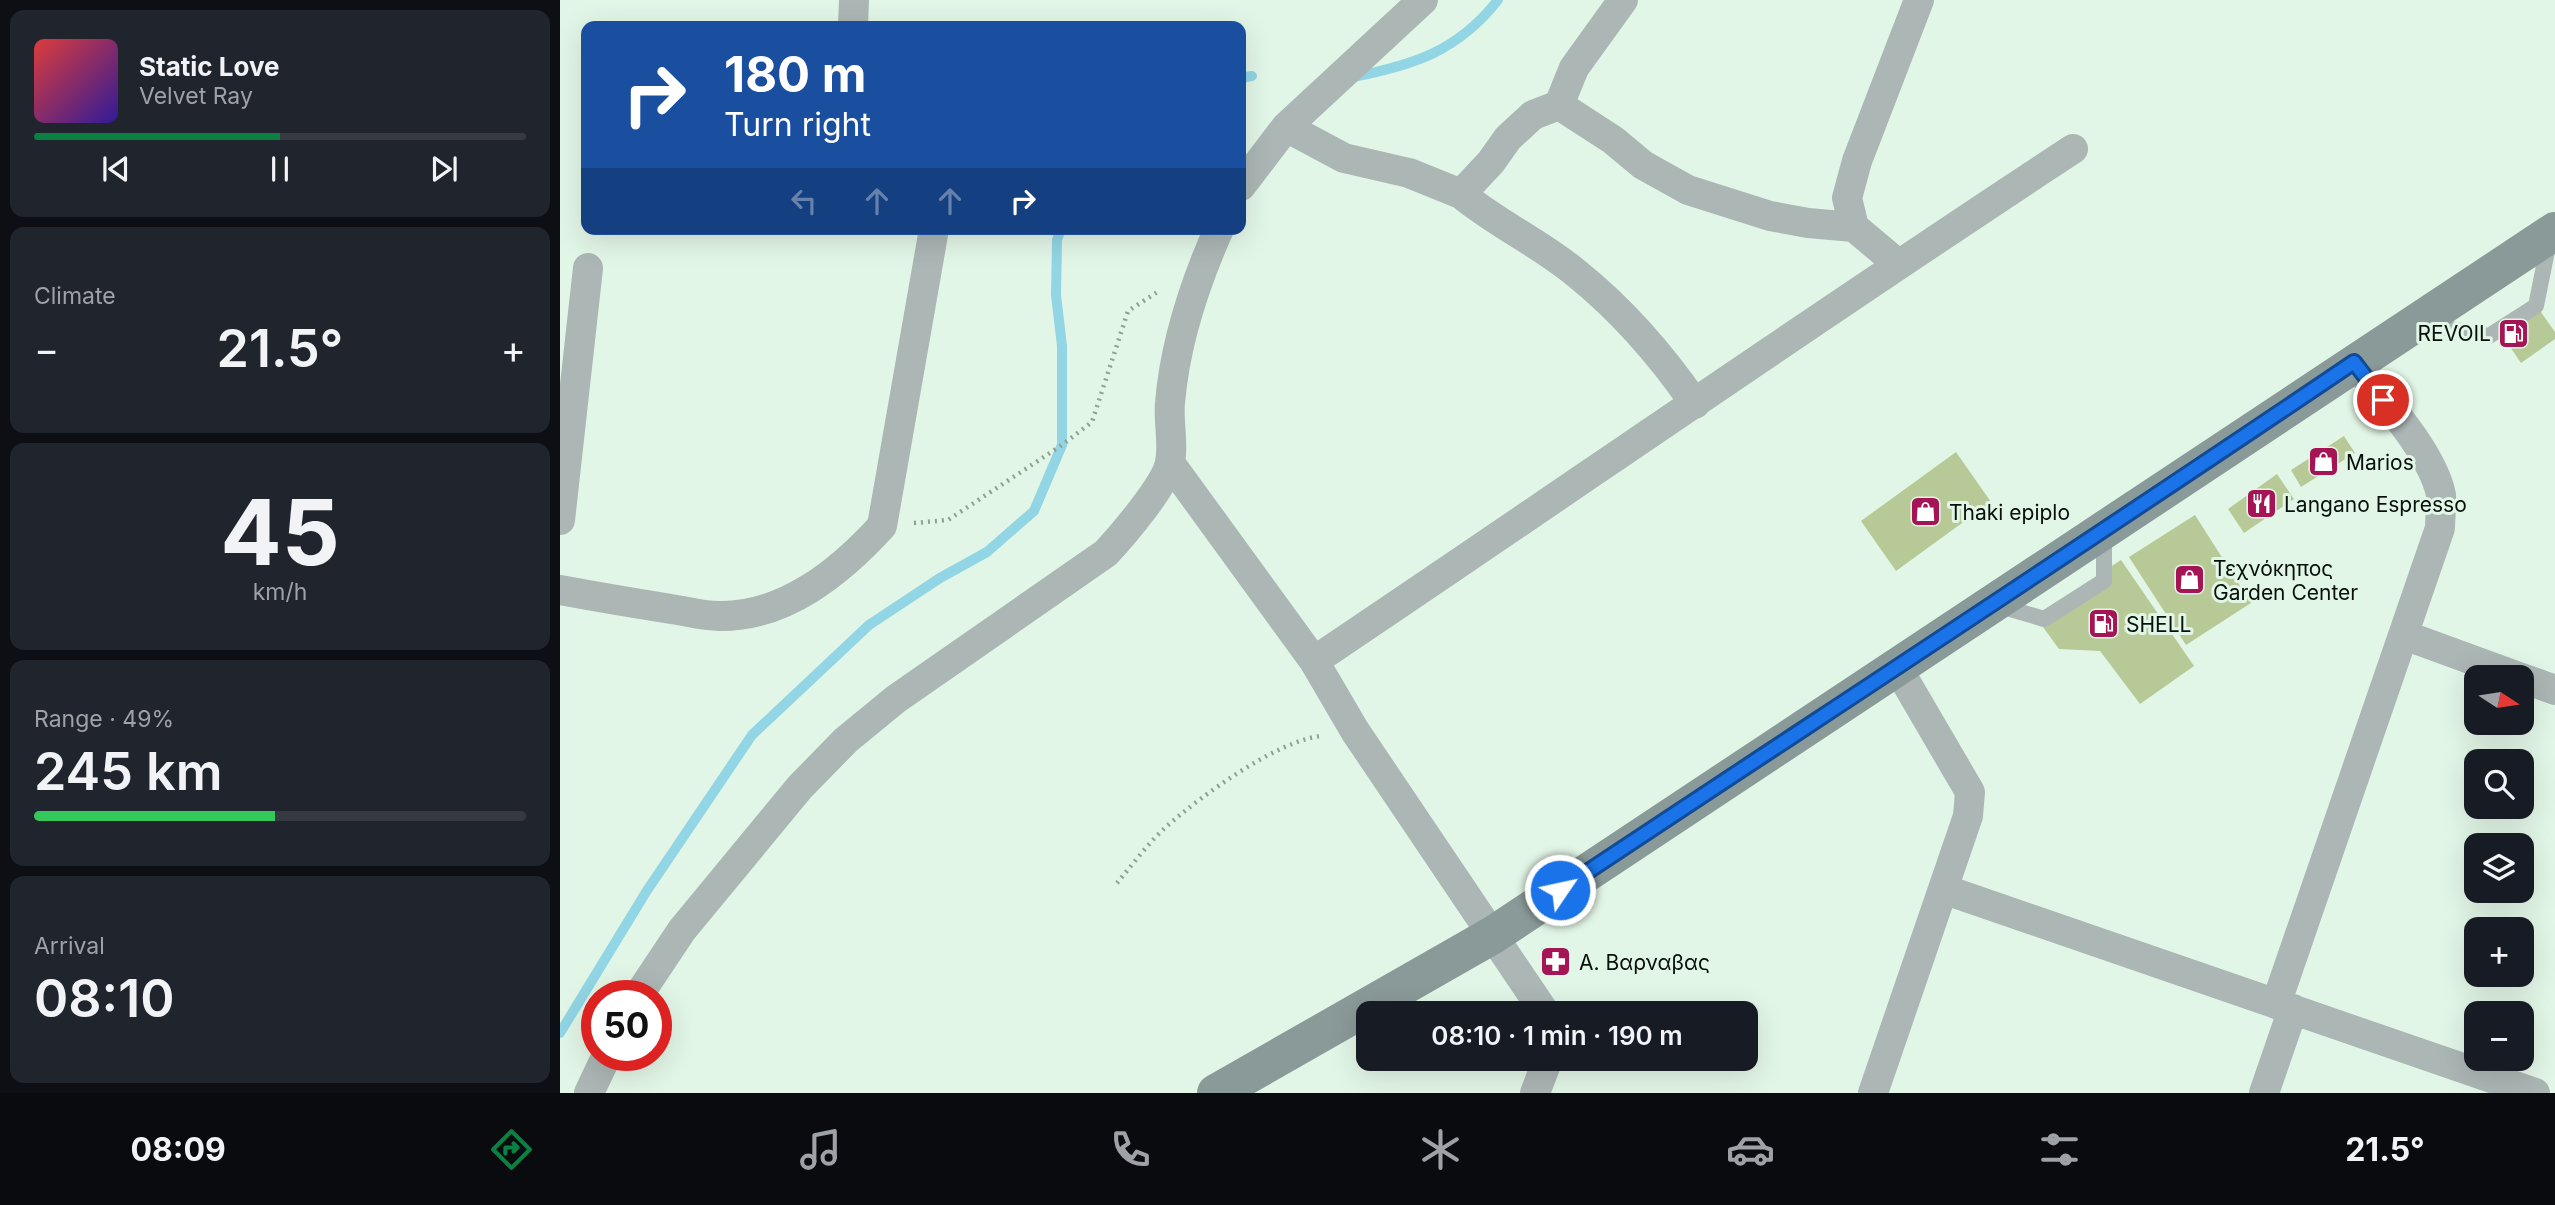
<!DOCTYPE html>
<html lang="en">
<head>
<meta charset="utf-8">
<style>
  body { margin:0; font-family:Inter,sans-serif; background:#20242c; color:#f1f3f6; height:100vh; display:flex; flex-direction:column; font-size:26px; white-space:nowrap }
  * { box-sizing:border-box; margin:0 }
  p { font-size:23px; color:#9ea1a6 }
  .icon { flex:none; width:38px; height:38px; fill:none; stroke:currentColor; stroke-width:2; stroke-linecap:round; stroke-linejoin:round }
  .map { position:relative; flex:1; overflow:hidden }
  .sheet { display:flex; flex-direction:column; gap:10px; padding:10px; background:#0d0f14; width:560px }
  .sheet>* { flex:none }
  .guide { position:absolute; left:21px; top:21px; width:665px; height:214px; border-radius:14px; box-shadow:0 7px 28px #0002; background:#1a4fa0; color:#fff; overflow:hidden }
  .needle { width:46px; rotate:102deg }
  .fabs { position:absolute; left:1904px; top:665px; display:grid; gap:14px }
  .fabs a { display:grid; place-items:center; width:70px; height:70px; border-radius:14px; background:#171b24; box-shadow:0 7px 28px #0002; font-size:35px }
  .speed { position:absolute; left:21px; top:980px; display:flex; gap:14px; font-size:35px; font-weight:700; text-align:center }
  .speed>* { display:grid; place-content:center; width:91px; height:91px; border-radius:50%; background:#171b24; box-shadow:0 7px 28px #0002; line-height:1 }
  .speed .limit { border:10px solid #d22; background:#fff; color:#111 }
  .pin { position:absolute; display:grid; place-items:center; width:60px; height:60px; color:#fff; margin:-30px; border:4px solid #fff; border-radius:50%; box-shadow:0 2px 7px #0007 }
  .me { position:absolute; width:77px; margin:-38px; rotate:56deg; stroke-linejoin:round; filter:drop-shadow(0 0 5px #0008) }
  .turn { display:flex; align-items:center; gap:24px; height:147px; padding:0 28px; font-size:32px }
  .turn .icon { width:91px; height:91px; stroke-width:2.5 }
  .turn b { display:block; font-size:49px; line-height:60px }
  .lanes { display:flex; align-items:center; height:66px; padding:0 28px; background:#0003; justify-content:center; gap:35px; direction:ltr }
  .lanes .off { opacity:.35 }
  .big { font-size:52px; font-weight:600; line-height:1.1 }
  .sheet .widget { flex:1; display:flex; flex-direction:column; justify-content:center; gap:10px; min-width:0; padding:0 24px; border-radius:14px; background:#20242c }
  .sheet .dial { align-items:center; gap:0 }
  .dial b { font-size:91px; line-height:1 }
  .song { display:flex; align-items:center; gap:21px }
  .cover { width:84px; height:84px; border-radius:10px; background:linear-gradient(135deg,hsl(0 70% 55%),hsl(250 70% 35%)) }
  .played { height:7px; border-radius:4px; background:linear-gradient(90deg,#0b8043 50%,#363941 50%) }
  .keys { display:flex; justify-content:space-around; direction:ltr }
  .heat { display:flex; justify-content:space-between; align-items:center; font-size:38px; direction:ltr }
  .charge { height:10px; border-radius:5px; background:linear-gradient(90deg,#34c759 49%,#363941 0) }
  .trip { position:absolute; left:796px; top:1001px; width:402px; height:70px; border-radius:14px; background:#171b24; box-shadow:0 7px 28px #0002; font-weight:600; line-height:70px; text-align:center }
  .menu { display:flex; height:112px; justify-content:space-around; align-items:center; background:#090b0e; color:#9ea1a6 }
  .menu .icon { width:49px; height:49px }
  .menu .active { color:#0b8043 }
  .menu b { font-size:32px; color:#f1f3f6 }
  main { display:flex; flex:1; min-height:0 }
  .map>svg:first-child { display:block }
</style>
</head>
<body>
<main>
<section class="sheet">
<div class="widget">
<div class="song"><i class="cover"></i><div><b>Static Love</b><p>Velvet Ray</p></div></div>
<div class="played"></div>
<div class="keys"><svg class="icon" aria-label="previous" viewBox="0 0 24 24"><path d="M18 5L8 12l10 7zM5 5v14"/></svg><svg class="icon" aria-label="pause" viewBox="0 0 24 24"><path d="M8 5v14M16 5v14"/></svg><svg class="icon" aria-label="next" viewBox="0 0 24 24"><path d="M6 5l10 7-10 7zM19 5v14"/></svg></div>
</div>
<div class="widget"><p>Climate</p>
<div class="heat"><a>−</a><b class="big">21.5°</b><a>+</a></div>
</div>
<div class="widget dial"><b>45</b><p>km/h</p></div>
<div class="widget"><p>Range · 49%</p><b class="big">245 km</b><div class="charge"></div></div>
<div class="widget"><p>Arrival</p><b class="big">08:10</b></div>
</section>
<div class="map">
<svg width="1995" height="1093" viewBox="0 0 1995 1093">
  <rect width="100%" height="100%" fill="#e2f6e7"/>
  <g fill="none" stroke-linecap="round" stroke-linejoin="round">
    <!-- stream -->
    <path stroke="#92d5e5" stroke-width="10" d="M793,77c61,-12 105,-26 145,-77
      M681,78l11,-2
      M0,1033l86,-141 106,-157 117,-110 71,-47 47,-26 47,-41 28,-66v-99l-6,-51 1,-55 4,-11"/>
  </g>
  <!-- building -->
  <path fill="#b7c996" d="M1973,301l22,31v7l-34,24 -25,-37z
    M1784,436l11,17 -54,34 -10,-17z
    M1396,452l35,50 -95,69 -35,-50z
    M1717,474l17,25 -50,34 -16,-24z
    M1635,515l56,88 -65,42 -57,-88z
    M1561,560l73,106 -54,38 -40,-53 -41,-2 -24,-33z"/>
  <g fill="none" stroke-linecap="round" stroke-linejoin="round">
    <!-- path -->
    <path stroke="#91a095" stroke-width="4.5" stroke-dasharray="2 5" stroke-linecap="butt" d="M354,523l34,-3 114,-75 30,-23 36,-111 31,-20
      M557,883c16,-19 32,-41 50,-57 34,-30 108,-84 153,-90"/>
    <!-- lane -->
    <path stroke="#abb6b5" stroke-width="16" d="M1864,324l65,12 47,-30 13,-65
      M1437,605l47,14 60,-38v-47"/>
    <!-- street -->
    <path stroke="#abb6b5" stroke-width="30" d="M293,26l1,-26
      M999,105l15,-37 49,-68
      M726,127l58,31 65,15 52,21 30,-32 17,-24 25,-23 26,-10 54,35 30,25 45,25 82,26 38,7 46,4
      M681,186l45,-59 137,-127
      M901,194c36,30 79,49 115,79 46,37 86,83 119,131
      M1338,264l-44,-37 -7,-29 10,-37 62,-161
      M610,463l144,198 41,70 190,282
      M0,520l28,-252
      M0,590c37,7 74,13 111,19 15,2 32,7 48,7 66,1 121,-44 163,-90l52,-297
      M1844,635l115,42
      M754,661c253,-170 504,-345 759,-512
      M1962,678l33,12
      M1383,889l592,204
      M78,996l44,-66 118,-143 46,-47 50,-41 210,-146c16,-17 61,-70 64,-91 4,-19 -2,-40 0,-59 5,-61 24,-118 49,-174
      M1716,1004l164,-476c0,-10 2,-23 1,-33 -8,-42 -61,-100 -87,-133
      M29,1093l18,-38
      M975,1093l13,-34
      M1313,1093l95,-277 2,-24 -73,-125
      M1704,1093l29,-84"/>
    <!-- secondary -->
    <path stroke="#8a9a98" stroke-width="38" d="M656,1093l277,-158 1062,-704"/>
  </g>
  <g fill="none" stroke-linecap="round" stroke-linejoin="round">
    <defs>
      <path id="route" d="M1000,890c265,-176 530,-349 794,-528l29,38"/>
    </defs>
    <!-- route casing -->
    <use href="#route" stroke="#114b97" stroke-width="18"/>
    <!-- route -->
    <use href="#route" stroke="#1a73e8" stroke-width="12"/>
  </g>
  <!-- icons -->
  <defs>
    <symbol id="fuel-square" viewBox="-11 -11 22 22"><rect x="-9" y="-9" width="18" height="18" rx="4" fill="#a51454" stroke="#e2f6e7"/><path d="M-5.5-6h7V0h2V4h1.3V-2.5L3-4.5l.8-.8L6-3V5H2.5V1h-1V6h-7ZM-4.2-4.7v3.2H.2V-4.7Z" fill="#fff"/></symbol>
    <symbol id="shop-square" viewBox="-11 -11 22 22"><rect x="-9" y="-9" width="18" height="18" rx="4" fill="#a51454" stroke="#e2f6e7"/><path d="M-5-2.5h2.3a2.7 3.5 0 0 1 5.4 0H5L5.5 6h-11ZM-1.5-2.5h3a1.5 2.3 0 0 0-3 0Z" fill="#fff"/></symbol>
    <symbol id="restaurant-square" viewBox="-11 -11 22 22"><rect x="-9" y="-9" width="18" height="18" rx="4" fill="#a51454" stroke="#e2f6e7"/><path d="M-5-6h1v4h1v-4h1v4h1v-4h1v5L-1.5 .5V6h-2V.5L-5-1ZM5-6V6H3V1.5H1.5Q1.5-4 5-6Z" fill="#fff"/></symbol>
    <symbol id="pharmacy-square" viewBox="-11 -11 22 22"><rect x="-9" y="-9" width="18" height="18" rx="4" fill="#a51454" stroke="#e2f6e7"/><path d="M-2-6h4v4h4v4h-4v4h-4v-4h-4v-4h4Z" fill="#fff"/></symbol>
  </defs>
  <g fill-rule="evenodd">
    <use href="#fuel-square" x="1936" y="316" width="35" height="35"/>
    <use href="#shop-square" x="1746" y="444" width="35" height="35"/>
    <use href="#restaurant-square" x="1684" y="486" width="35" height="35"/>
    <use href="#shop-square" x="1348" y="494" width="35" height="35"/>
    <use href="#shop-square" x="1612" y="562" width="35" height="35"/>
    <use href="#fuel-square" x="1526" y="606" width="35" height="35"/>
    <use href="#pharmacy-square" x="978" y="944" width="35" height="35"/>
  </g>
  <g text-anchor="middle" dominant-baseline="central" stroke-width="6" stroke-linejoin="round" paint-order="stroke">
    <!-- poi labels -->
    <g font-size="21" fill="#09100b" stroke="#e2f6e7" text-anchor="start">
      <text x="1931" y="333" text-anchor="end">REVOIL</text>
      <text x="1786" y="462">Marios</text>
      <text x="1724" y="504">Langano Espresso</text>
      <text x="1389" y="512">Thaki epiplo</text>
      <text x="1653" y="568">Τεχνόκηπος<tspan x="1653" dy="24">Garden Center</tspan></text>
      <text x="1566" y="624">SHELL</text>
      <text x="1019" y="962">Α. Βαρναβας</text>
    </g>
  </g>
</svg>
<div class="fabs">
<a><svg class="needle" viewBox="-14 -14 28 28"><path d="M0-13l5 13h-10z" fill="#e53935"/><path d="M0 13l5-13h-10z" fill="#9ea1a6"/></svg></a>
<a><svg class="icon" aria-label="search" viewBox="0 0 24 24"><circle cx="10" cy="10" r="6"/><path d="M15 15l6 6"/></svg></a>
<a><svg class="icon" aria-label="layers" viewBox="0 0 24 24"><path d="M12 4l9 5-9 5-9-5zM3 14l9 5 9-5"/></svg></a>
<a>+</a>
<a>−</a>
</div>
<div class="speed"><div class="limit">50</div></div>
<div class="pin" style="left:1823px;top:400px;background:#d93025"><svg class="icon" aria-label="arrive" viewBox="0 0 24 24"><path d="M6 21V4h12l-3 4 3 4H6"/></svg></div>
<svg class="me" style="left:1000px;top:890px" viewBox="-20 -20 40 40"><circle r="17" fill="#1a73e8" stroke="#fff" stroke-width="3"/><path d="M0-11L8 9 0 5-8 9z" fill="#fff"/></svg>
<div class="trip">08:10 · 1 min · 190 m</div>
<div class="guide">
<div class="turn"><svg class="icon" aria-label="right" viewBox="0 0 24 24"><path d="M7 20v-9h11M14 6l5 5-5 5"/></svg><div><b>180 m</b>Turn right</div></div>
<div class="lanes"><svg class="icon off" aria-label="left" viewBox="0 0 24 24"><path d="M17 20v-9H6M10 6l-5 5 5 5"/></svg><svg class="icon off" aria-label="ahead" viewBox="0 0 24 24"><path d="M12 20V5M6 11l6-6 6 6"/></svg><svg class="icon off" aria-label="ahead" viewBox="0 0 24 24"><path d="M12 20V5M6 11l6-6 6 6"/></svg><svg class="icon" aria-label="right" viewBox="0 0 24 24"><path d="M7 20v-9h11M14 6l5 5-5 5"/></svg></div>
</div>
</div>
</main>
<nav class="menu">
<b>08:09</b>
<svg class="icon active" aria-label="directions" viewBox="0 0 24 24"><path d="M12 3l9 9-9 9-9-9zM9 14v-3h6M13 9l2 2-2 2"/></svg>
<svg class="icon" aria-label="music" viewBox="0 0 24 24"><path d="M9 18V5l10-2v13"/><circle cx="6" cy="18" r="3"/><circle cx="16" cy="16" r="3"/></svg>
<svg class="icon" aria-label="phone" viewBox="0 0 24 24"><path d="M5 4h4l2 5-3 2q2 4 5 5l2-3 5 2v4C11 20 4 13 5 4z"/></svg>
<svg class="icon" aria-label="climate" viewBox="0 0 24 24"><path d="M12 3v18M4 7l16 10M4 17L20 7"/></svg>
<svg class="icon" aria-label="car" viewBox="0 0 24 24"><path d="M5 17H2v-5l4-1 3-4h7l3 4 3 1v5h-3M9 17h6M6 11h13"/><circle cx="7" cy="17" r="2"/><circle cx="17" cy="17" r="2"/></svg>
<svg class="icon" aria-label="filters" viewBox="0 0 24 24"><path d="M4 7h16M4 17h16"/><circle cx="9" cy="7" r="2"/><circle cx="15" cy="17" r="2"/></svg>
<b>21.5°</b>
</nav>
</body>
</html>
